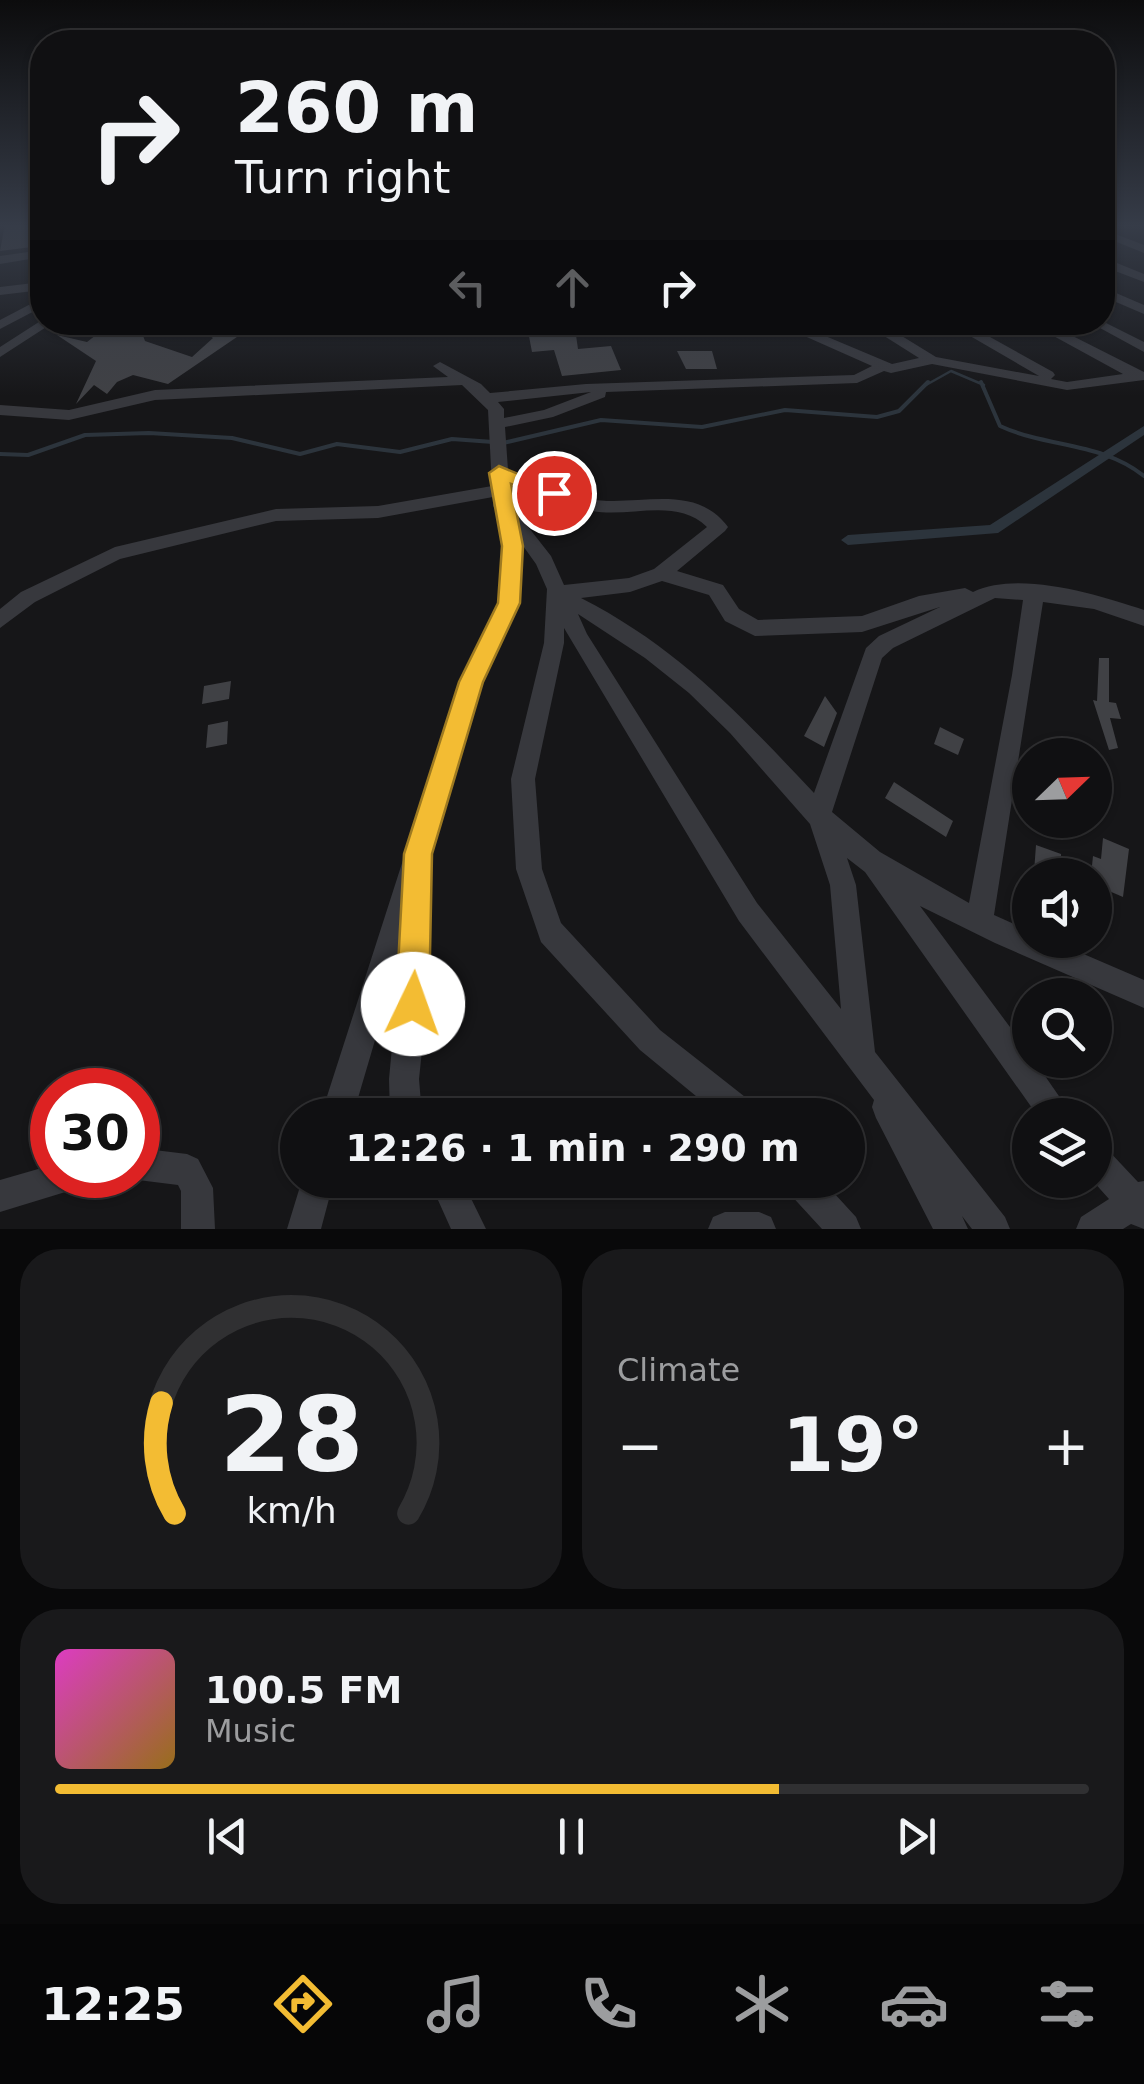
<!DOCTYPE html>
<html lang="en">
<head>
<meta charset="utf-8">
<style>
  body { margin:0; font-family:"DejaVu Sans",sans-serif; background:#19191b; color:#f1f3f6; height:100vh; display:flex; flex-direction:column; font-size:38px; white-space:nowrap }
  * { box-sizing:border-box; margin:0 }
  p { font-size:32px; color:#9c9d9f }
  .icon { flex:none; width:55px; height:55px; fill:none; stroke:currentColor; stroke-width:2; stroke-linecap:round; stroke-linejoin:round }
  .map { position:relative; height:1229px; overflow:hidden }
  .details { display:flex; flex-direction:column; gap:20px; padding:20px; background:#09090a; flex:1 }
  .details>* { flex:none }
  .hud { position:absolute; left:30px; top:30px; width:1085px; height:305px; border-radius:40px; box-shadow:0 2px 8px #0004,0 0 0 2px #303032; background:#101012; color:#f1f3f6; overflow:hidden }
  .needle { width:65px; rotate:67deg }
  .buttons { position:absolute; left:1012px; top:738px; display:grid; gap:20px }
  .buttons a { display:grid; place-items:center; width:100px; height:100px; border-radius:50%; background:#101012; box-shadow:0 2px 8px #0004,0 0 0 2px #303032; font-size:50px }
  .speed { position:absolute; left:30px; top:1068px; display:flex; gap:20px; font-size:50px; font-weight:700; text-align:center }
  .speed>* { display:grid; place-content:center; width:130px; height:130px; border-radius:50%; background:#101012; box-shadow:0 2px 8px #0004,0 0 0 2px #303032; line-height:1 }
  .speed .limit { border:15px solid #d22; background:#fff; color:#111 }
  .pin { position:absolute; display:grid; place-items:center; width:85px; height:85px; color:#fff; margin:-42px; border:5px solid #fff; border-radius:50%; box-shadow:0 2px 10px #0007 }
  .me { position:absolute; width:110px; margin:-55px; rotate:3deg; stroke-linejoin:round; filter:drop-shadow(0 0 8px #0008) }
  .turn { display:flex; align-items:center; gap:35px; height:210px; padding:0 40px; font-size:45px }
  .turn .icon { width:130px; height:130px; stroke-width:2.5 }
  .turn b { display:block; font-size:70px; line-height:85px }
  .lanes { display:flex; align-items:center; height:95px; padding:0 40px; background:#0003; justify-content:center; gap:50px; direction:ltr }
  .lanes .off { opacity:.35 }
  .big { font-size:75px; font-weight:800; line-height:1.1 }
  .details .card { flex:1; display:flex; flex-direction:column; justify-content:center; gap:15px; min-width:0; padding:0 35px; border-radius:40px; background:#19191b }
  .details .dial { align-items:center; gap:0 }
  .dial svg { height:260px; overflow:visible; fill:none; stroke:#303032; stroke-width:7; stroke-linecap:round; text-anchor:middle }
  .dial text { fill:#f1f3f6; stroke:none }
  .song { display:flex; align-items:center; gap:30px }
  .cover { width:120px; height:120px; border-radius:15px; background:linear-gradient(135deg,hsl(310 70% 55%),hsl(40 70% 35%)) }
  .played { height:10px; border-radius:5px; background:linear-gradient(90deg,#f3bc33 70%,#303032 70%) }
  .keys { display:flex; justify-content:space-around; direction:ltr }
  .heat { display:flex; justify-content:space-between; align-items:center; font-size:55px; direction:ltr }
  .details .tiles { flex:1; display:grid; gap:20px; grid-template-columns:1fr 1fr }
  .card:last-child { grid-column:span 2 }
  .trip { position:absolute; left:280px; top:1098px; width:585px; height:100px; border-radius:50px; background:#101012; box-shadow:0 2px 8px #0004,0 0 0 2px #303032; font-weight:800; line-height:100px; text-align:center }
  .menu { display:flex; height:160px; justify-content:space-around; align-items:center; background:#060607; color:#9c9d9f }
  .menu .icon { width:70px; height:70px }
  .menu .selected { color:#f3bc33 }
  .menu b { font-size:45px; color:#f1f3f6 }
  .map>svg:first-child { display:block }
</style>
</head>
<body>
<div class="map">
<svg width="1144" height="1229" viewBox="0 0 1144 1229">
  <rect width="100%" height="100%" fill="#161618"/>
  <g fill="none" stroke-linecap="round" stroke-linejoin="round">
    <!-- stream-far1 -->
    <path stroke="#2c343c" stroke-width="2.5" d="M926,385l25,-14 33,14"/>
    <!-- stream -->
    <path stroke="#2c343c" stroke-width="4" d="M981,382l19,44c48,22 102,16 144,50
      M503,443l98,-23 101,7 83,-17 92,7 22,-6 29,-29
      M0,454l28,1 57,-20 64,-2 83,5 68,16 37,-10 63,8 52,-13 41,3"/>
    <!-- canal -->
    <path fill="#2c343c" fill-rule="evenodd" d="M1144,426v9l-146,98 -150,12 -7,-5 7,-5 142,-10z"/>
  </g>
  <!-- building -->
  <path fill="#404145" d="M5,224h37l-10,23 -32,4z
    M124,322h14l7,19 47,16 21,-19 -25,-16 33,6 2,-6h13l-2,5 25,-5 -91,62 -35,-9 -16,7 -10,12 -13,-9 -18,19 20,-43 -39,-26 30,7 18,-14 18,4z
    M545,324l2,5 28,-1 3,21 33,-3 10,24 -59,6 -8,-26 -22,2 -5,-26z
    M677,351h35l5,18h-31z
    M1099,658h10v44l7,1 5,16 -11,-1 8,30 -9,2 -16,-50 4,1z
    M231,681l-2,18 -27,5 2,-18z
    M825,696l12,17 -13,34 -20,-11z
    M228,721l-1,23 -21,4 2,-23z
    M940,727l24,12 -6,16 -24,-11z
    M894,782l59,39 -7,16 -61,-39z
    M1103,838l26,11 -6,48 -28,-12v-10h-4l2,-19 8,3z
    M1036,845l25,9v21l-27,-3z"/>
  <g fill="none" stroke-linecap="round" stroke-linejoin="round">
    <!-- minor -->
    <path fill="#37383d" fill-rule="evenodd" d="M1102,229l42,16v8l-42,-17z
      M42,250v7l-42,7v-8z
      M1102,257l42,17v8l-42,-16z
      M42,282v8l-42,5v-8z
      M1102,287l42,18v9l-42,-18z
      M42,298v9l-42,22v-9z
      M42,320v2h12l-54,35v-10z
      M1102,321l42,21v10l-55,-30z
      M773,322h19l100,42 27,-6 -57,-36h17l57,35 103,19 -93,-54h17l90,50 2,3 -4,4 16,3 56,-8 -95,-52h17l99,50v8l-77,10 -135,-26 -41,9 -7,-2 -27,12 -251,9 -1,5 -52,20 -48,10 3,43c27,10 53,24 81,29 47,9 105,-18 139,28l-3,4 -48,40 46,14 16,24 19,11 104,-4 57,-20 46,-8 8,4c46,-22 125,3 171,18v16l-50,-17 -51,-7 -49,313 36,16v9h21l93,40v28l-149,-65 -75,-37 110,148v6h4l38,55h-35l-172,-243 -18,-14 9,27 19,167 130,165 5,12h-38l-10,-13 6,13h-35l-57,-111 -4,-11 2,-7 -135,-179 -175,-293v15l-29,136 7,90 19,54 99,107 94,74 5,11h-40l-79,-65 -99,-108 -25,-73 -5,-90 33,-136 3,-54 -11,-25 -15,-21 -2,60 -37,80 -55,184 4,9 -4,128 -8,75 3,36h-32l-1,-36 12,-127 -48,163h-32l139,-432 39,-80 4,-57 -6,-24 4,-5 -8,-11v-9l-115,21 -102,3 -156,38 -85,43 -35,26v-19l21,-17 94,-45 161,-38 102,-3 114,-20 -4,-76 -26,-25 -307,15 -86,20 -69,-5v-10l69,5 86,-20 293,-13 -15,-11 7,-4 41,22 9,9 96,-9 268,-9 18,-9zM591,392l-47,18 -40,8v-9l-6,-7zM509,483c27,11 54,23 83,28 39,7 84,-14 115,16l-53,42 -25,9 -65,7 -13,-29 -40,-51zM662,581l47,14 16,26 30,15 107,-4 78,-25 -61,29 -13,12 -52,145c-74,-78 -135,-145 -233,-195l49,-6zM995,598l28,2 -11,75 -43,228 -89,-51 -48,-40 50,-154 11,-10zM578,614l67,44 44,35 41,40 80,91 20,61 11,124 -84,-106 -170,-269z
      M1095,1143l11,5 32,34 6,-1v48l-13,-5 -8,5h-47l5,-12 28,-18 -17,-19h3z
      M138,1148l49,6 11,5 15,29 2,41h-34v-38l-3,-6 -40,-5 -11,-5h11z
      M52,1165v10h38l-5,11 -85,26v-32z
      M302,1180h32l-13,49h-34z
      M429,1180h33l24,49h-35z
      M784,1180h38l34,37 5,12h-39l-34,-37z
      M725,1212h34l12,5 5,12h-68l5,-12z"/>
  </g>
  <!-- sky -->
  <linearGradient id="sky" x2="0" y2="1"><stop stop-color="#0c0c0d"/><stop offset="0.57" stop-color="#363c48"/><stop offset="1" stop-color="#363c48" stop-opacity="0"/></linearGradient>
  <rect width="1144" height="396" fill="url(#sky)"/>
  <!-- route -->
  <path fill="#f3bc33" stroke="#9e7a21" stroke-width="2.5" d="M499,466l65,27 -10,6 -43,-15 12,62 -3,57 -37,79 -51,172 -3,150 -5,11 -11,5 -12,-5 -5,-11 8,-150 55,-172 39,-79 4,-57 -13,-73z"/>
</svg>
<div class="buttons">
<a><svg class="needle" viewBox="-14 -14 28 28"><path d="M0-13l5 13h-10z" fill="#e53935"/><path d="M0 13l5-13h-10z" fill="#9c9d9f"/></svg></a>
<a><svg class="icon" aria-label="sound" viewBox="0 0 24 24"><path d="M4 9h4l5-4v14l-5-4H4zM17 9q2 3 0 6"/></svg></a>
<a><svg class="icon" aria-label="search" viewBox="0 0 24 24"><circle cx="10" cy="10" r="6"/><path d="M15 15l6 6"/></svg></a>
<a><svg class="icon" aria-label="layers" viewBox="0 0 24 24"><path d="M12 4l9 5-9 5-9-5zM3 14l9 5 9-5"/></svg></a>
</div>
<div class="speed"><div class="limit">30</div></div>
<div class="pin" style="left:554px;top:493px;background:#d93025"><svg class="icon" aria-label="arrive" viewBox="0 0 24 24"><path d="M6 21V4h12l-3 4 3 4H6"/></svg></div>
<svg class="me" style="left:413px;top:1004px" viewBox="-20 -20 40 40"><circle r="19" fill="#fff"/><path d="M0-13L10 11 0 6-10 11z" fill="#f3bc33"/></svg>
<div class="trip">12:26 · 1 min · 290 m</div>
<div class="hud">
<div class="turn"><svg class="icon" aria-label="right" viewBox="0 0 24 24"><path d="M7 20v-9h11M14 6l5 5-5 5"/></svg><div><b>260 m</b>Turn right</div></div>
<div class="lanes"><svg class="icon off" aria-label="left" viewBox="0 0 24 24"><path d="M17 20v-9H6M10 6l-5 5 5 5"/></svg><svg class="icon off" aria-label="ahead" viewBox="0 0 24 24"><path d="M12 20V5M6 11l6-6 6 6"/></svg><svg class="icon" aria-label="right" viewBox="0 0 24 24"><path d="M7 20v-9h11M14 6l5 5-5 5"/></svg></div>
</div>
</div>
<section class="details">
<div class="tiles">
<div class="card dial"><svg viewBox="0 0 100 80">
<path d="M14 69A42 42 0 1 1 86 69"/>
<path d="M14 69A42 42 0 0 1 10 35" stroke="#f3bc33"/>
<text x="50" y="56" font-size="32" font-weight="700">28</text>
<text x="50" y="72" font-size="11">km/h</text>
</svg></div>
<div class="card"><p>Climate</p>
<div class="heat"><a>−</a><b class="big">19°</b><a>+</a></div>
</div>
<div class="card">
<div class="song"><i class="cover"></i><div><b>100.5 FM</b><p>Music</p></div></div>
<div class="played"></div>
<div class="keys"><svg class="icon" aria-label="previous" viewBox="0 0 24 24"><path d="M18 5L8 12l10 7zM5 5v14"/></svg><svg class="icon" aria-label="pause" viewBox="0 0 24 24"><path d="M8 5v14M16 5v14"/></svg><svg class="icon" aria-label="next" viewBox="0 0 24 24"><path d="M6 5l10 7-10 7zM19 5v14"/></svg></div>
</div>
</div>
</section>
<nav class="menu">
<b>12:25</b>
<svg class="icon selected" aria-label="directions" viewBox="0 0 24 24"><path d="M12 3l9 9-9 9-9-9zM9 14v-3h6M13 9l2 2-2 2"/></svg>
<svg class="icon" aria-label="music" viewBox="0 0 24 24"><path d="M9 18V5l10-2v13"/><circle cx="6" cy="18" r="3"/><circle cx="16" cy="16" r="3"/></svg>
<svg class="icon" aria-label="phone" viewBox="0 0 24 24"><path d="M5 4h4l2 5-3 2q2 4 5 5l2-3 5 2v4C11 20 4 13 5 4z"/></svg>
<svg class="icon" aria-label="climate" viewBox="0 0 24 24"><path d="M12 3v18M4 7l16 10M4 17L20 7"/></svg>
<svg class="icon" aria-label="car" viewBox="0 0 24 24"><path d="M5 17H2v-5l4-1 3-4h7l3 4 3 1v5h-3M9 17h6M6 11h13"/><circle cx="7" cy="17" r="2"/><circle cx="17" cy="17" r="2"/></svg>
<svg class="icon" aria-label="filters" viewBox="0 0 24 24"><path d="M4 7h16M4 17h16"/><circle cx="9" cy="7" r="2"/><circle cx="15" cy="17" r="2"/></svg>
</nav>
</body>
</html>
